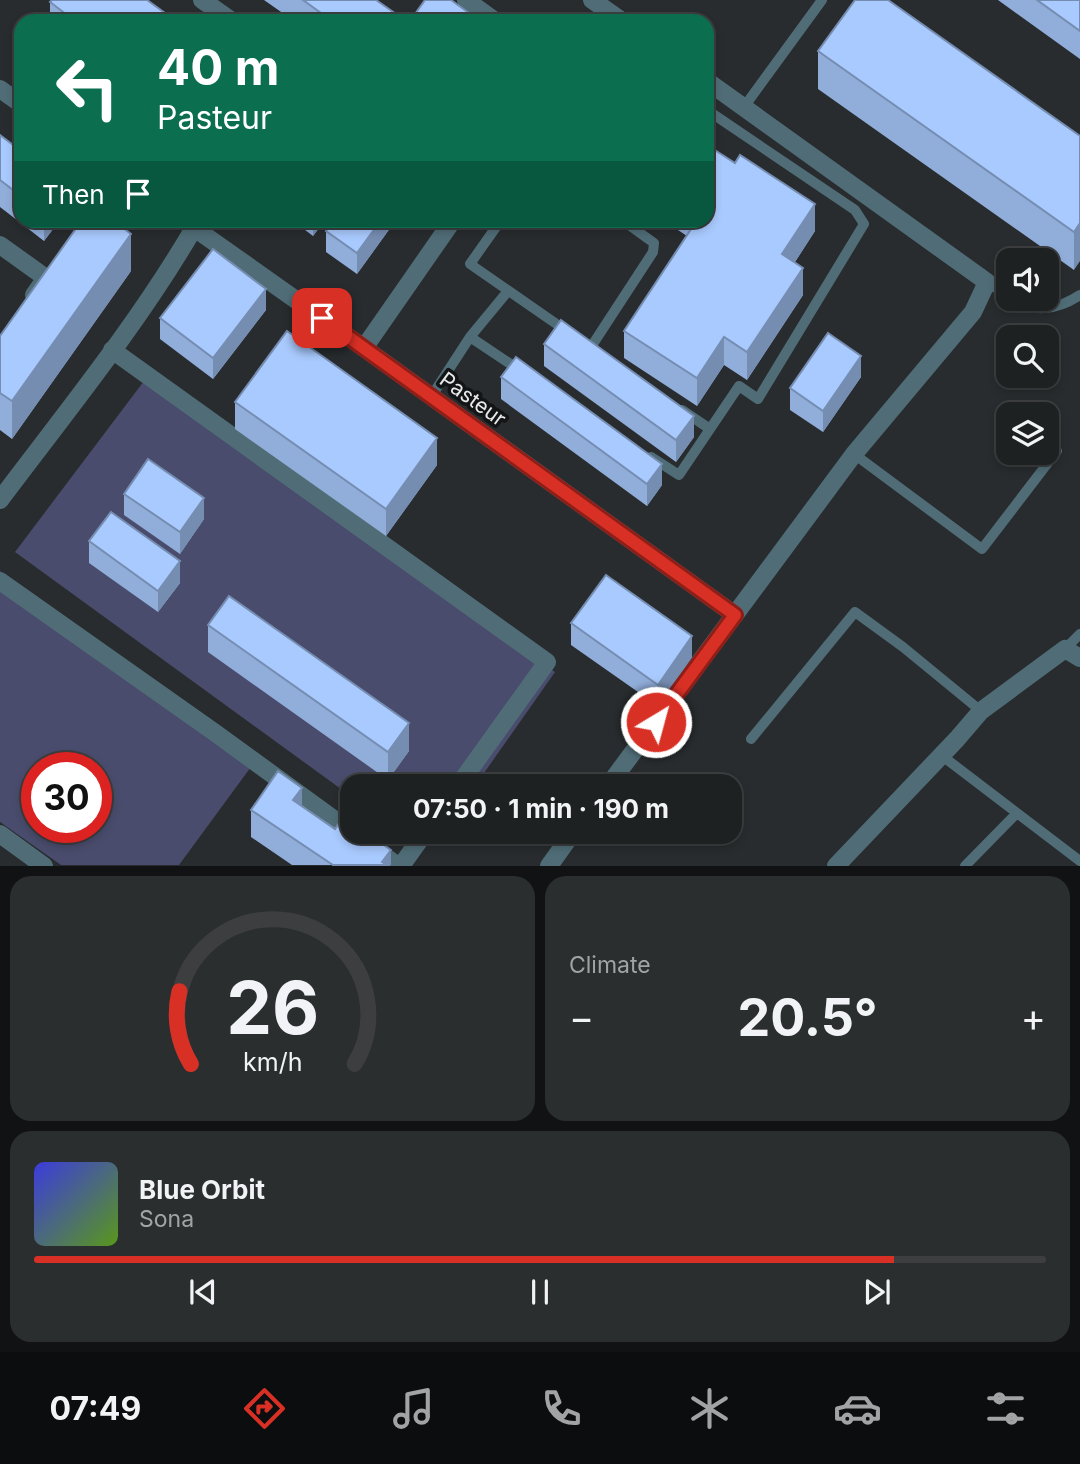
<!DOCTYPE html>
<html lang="en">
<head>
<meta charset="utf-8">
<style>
  body { margin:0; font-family:Inter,sans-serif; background:#2b2e2f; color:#f1f3f6; height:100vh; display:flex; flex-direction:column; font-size:26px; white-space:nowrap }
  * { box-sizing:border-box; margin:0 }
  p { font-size:23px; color:#a1a3a5 }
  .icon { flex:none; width:38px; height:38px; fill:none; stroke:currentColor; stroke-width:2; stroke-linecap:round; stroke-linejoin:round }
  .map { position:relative; height:866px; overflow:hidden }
  .sheet { display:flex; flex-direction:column; gap:10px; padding:10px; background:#101213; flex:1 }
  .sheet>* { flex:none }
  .top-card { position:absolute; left:14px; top:14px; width:700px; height:214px; border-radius:21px; box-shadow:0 4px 10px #0003,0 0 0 2px #3c3e40; background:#0b6e4f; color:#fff; overflow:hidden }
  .buttons { position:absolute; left:996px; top:248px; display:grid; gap:14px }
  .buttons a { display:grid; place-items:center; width:63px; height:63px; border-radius:14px; background:#1e2122; box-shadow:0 4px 10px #0003,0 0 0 2px #3c3e40; font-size:35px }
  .speed { position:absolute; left:21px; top:752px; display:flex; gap:14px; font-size:35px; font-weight:700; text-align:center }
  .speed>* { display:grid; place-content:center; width:91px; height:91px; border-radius:50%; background:#1e2122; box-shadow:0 4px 10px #0003,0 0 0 2px #3c3e40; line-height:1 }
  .speed .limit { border:10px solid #d22; background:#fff; color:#111 }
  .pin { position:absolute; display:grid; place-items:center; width:60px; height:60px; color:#fff; margin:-30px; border-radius:14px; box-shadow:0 4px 10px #0006 }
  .me { position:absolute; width:77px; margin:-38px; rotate:37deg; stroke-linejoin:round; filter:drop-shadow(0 0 5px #0008) }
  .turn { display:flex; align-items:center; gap:24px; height:147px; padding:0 28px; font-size:32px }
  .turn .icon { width:91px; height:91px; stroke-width:2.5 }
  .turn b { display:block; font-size:49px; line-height:60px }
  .then { display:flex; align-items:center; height:66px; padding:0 28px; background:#0003; gap:14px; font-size:26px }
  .big { font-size:52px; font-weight:700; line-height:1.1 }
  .sheet .tile { flex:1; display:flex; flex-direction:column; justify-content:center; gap:10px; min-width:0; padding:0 24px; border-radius:21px; background:#2b2e2f }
  .sheet .dial { align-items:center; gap:0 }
  .dial svg { height:182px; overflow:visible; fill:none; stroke:#3c3e40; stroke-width:7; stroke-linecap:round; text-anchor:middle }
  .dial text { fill:#f1f3f6; stroke:none }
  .song { display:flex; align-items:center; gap:21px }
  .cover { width:84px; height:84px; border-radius:10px; background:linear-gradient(135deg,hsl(240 70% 55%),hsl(90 70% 35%)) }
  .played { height:7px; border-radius:4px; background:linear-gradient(90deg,#d93025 85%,#3c3e40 85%) }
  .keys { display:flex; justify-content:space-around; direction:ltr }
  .heat { display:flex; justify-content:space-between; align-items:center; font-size:38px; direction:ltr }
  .sheet .tiles { flex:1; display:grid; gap:10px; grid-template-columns:1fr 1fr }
  .tile:last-child { grid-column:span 2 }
  .trip { position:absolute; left:340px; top:774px; width:402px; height:70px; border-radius:21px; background:#1e2122; box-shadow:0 4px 10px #0003,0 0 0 2px #3c3e40; font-weight:700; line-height:70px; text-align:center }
  .tab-bar { display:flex; height:112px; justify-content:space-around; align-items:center; background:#0c0d0e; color:#a1a3a5 }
  .tab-bar .icon { width:49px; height:49px }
  .tab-bar .current { color:#d93025 }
  .tab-bar b { font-size:32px; color:#f1f3f6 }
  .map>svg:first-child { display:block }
</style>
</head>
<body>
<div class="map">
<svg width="1080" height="866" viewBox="0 0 1080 866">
  <rect width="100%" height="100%" fill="#282c2e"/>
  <!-- green -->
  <path fill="#494c6c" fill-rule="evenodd" d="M144,381l411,291 -78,111 -9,3h-116v11l-337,-245z
    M0,571l259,185 -80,109h-118l-61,-43zM37,768h59v60h-59z"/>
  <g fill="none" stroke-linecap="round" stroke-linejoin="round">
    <!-- lane -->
    <path stroke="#506d77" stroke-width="10" d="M744,107l78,-107
      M501,220l-31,44 98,68
      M987,282l21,14
      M1012,299c22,15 47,10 68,-4
      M470,337l51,34
      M591,347l62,-95 1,-9 -32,-23
      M431,397l39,-60 38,-46
      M682,410l28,19
      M854,454l128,95 75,-98
      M651,457l28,18 60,-89 19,13 106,-175 -9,-14 -148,-100
      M1065,649l15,-15
      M751,739l104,-127 48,35 78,64
      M941,755l139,106
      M965,866l52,-53"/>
    <!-- street -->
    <path stroke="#506d77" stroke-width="18" d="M202,0l30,21
      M466,0l29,21
      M592,0l30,21
      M0,89l21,15
      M183,220l181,128 371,267
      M0,245l46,33 -12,17
      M364,348l89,-128
      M112,350l435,312 -89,124
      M0,500c67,-89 138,-176 194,-272
      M0,581l214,151 184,134
      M608,786l246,-332 119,-142 14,-30 -280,-201
      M0,834l44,32
      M401,866l25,-35
      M549,866l25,-35
      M836,866l121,-127 24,-28 84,-62 15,9"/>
  </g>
  <!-- wall -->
  <path fill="#91aeda" d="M264,0h112l30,21h-112z
    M998,0h82v59z
    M50,2l126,19h-126z
    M818,51l262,85 -6,134 -256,-181z
    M0,135l21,16v69h39l-16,21 -44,-34z
    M292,220h33l-12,16z
    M334,220h62l-39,54 -31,-22v-21z
    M663,220h44l108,11 -20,31 8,33 -56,85 -23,-15 -27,41 -73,-48v-27l63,-95z
    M131,271l-119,168 -12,-9v-94z
    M266,310l-53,69 -53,-40v-21z
    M544,344l150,93 -18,25 -132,-96z
    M501,377l161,108 -15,21 -146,-107z
    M861,377l-38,55 -33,-22v-22z
    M235,402l202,63 -51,71 -151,-107z
    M124,494l80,25 -24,35 -56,-39z
    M89,541l91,42 -22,29 -69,-49z
    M571,623l121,34 -34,49 -87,-61z
    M208,625l201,126 -21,29 -180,-128z
    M302,806l89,59h-99l-41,-28v-27z"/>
  <!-- shaded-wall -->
  <path fill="#768db2" d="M815,204v27l-33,51v-28z
    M44,220h16l-16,21z
    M313,220h12l-12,16z
    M381,220h15l-39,54v-21z
    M1080,223v38l-6,9v-38z
    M131,234v37l-119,168v-38z
    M803,268v27l-56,85v-28z
    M266,289v21l-53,69v-21z
    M724,337v28l-27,41v-28z
    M861,356v21l-38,55v-21z
    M694,416v21l-18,25v-22z
    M437,438v27l-51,71v-27z
    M662,464v21l-15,21v-22z
    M204,498v21l-24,35v-22z
    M180,561v22l-22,29v-21z
    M692,636v21l-34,49v-21z
    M409,723v28l-21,29v-28z
    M302,788v27l-9,-15z
    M391,850v15h-9v-3z"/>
  <!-- building -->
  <path fill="#a9cafe" stroke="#768db2" stroke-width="2" d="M52,0h95l29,21h-101l-25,-19z
    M303,0h73l30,21h-74z
    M425,0h26l29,21h-70z
    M855,0h33l192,136v87l-6,9 -256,-181z
    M1037,0h43v31z
    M0,135l21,16v45l-21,-16z
    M707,145l28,18 5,-8 75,49 -33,50 21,14 -56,84 -23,-15 -27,41 -73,-47 73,-111h10z
    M82,220h31l18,14 -119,167 -12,-8v-57z
    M334,220h47l-24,33 -31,-22z
    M213,249l53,40 -53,69 -53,-40z
    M561,320l133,96 -18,24 -132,-96z
    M287,331l150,107 -51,71 -151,-107z
    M828,333l33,23 -38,55 -33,-23z
    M516,357l146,107 -15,20 -146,-107z
    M148,459l56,39 -24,34 -56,-38z
    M111,512l69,49 -22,30 -69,-50z
    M606,575l86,61 -34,49 -87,-62z
    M229,596l180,127 -21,29 -180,-127z
    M278,771l24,17 -9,12 42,29 8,-12 9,6v8h12l27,19 -9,12 5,3h-54l-82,-55z"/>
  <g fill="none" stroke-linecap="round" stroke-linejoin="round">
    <defs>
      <path id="route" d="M322,318l413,297 -79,107"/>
    </defs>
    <!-- route casing -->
    <use href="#route" stroke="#8d1f18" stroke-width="18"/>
    <!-- route -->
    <use href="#route" stroke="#d93025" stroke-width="12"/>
  </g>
  <g text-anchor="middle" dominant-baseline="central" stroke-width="7" stroke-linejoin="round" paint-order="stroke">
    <!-- street labels -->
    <g font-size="21" fill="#e7e9eb" stroke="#121415">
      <text transform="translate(473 399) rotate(36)">Pasteur</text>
    </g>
  </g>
</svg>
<div class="buttons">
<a><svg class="icon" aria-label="sound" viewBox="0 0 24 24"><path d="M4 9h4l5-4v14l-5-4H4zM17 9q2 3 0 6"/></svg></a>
<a><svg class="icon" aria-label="search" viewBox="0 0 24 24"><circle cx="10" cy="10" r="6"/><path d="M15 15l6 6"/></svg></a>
<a><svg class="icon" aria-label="layers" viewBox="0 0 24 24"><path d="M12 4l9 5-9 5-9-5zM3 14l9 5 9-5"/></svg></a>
</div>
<div class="speed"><div class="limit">30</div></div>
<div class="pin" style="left:322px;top:318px;background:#d93025"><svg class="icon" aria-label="arrive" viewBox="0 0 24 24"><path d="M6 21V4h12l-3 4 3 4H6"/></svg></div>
<svg class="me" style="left:656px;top:722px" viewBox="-20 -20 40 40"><circle r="17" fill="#d93025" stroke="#fff" stroke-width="3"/><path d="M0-11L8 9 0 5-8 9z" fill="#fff"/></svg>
<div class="trip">07:50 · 1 min · 190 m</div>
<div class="top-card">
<div class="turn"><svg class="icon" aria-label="left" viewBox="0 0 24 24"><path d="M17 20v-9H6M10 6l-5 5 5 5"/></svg><div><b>40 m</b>Pasteur</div></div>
<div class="then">Then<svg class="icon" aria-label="arrive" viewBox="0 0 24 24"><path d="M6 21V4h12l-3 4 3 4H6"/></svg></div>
</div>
</div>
<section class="sheet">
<div class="tiles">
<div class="tile dial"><svg viewBox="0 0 100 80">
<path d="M14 69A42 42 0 1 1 86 69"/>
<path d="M14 69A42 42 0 0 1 9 37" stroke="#d93025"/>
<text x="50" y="56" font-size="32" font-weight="700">26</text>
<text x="50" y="72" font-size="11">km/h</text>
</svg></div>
<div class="tile"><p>Climate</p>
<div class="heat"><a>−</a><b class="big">20.5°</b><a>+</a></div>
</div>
<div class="tile">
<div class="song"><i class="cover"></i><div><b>Blue Orbit</b><p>Sona</p></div></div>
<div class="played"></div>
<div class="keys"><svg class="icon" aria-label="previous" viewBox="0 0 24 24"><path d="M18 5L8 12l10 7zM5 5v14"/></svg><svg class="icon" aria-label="pause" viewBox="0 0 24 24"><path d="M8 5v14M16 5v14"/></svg><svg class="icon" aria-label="next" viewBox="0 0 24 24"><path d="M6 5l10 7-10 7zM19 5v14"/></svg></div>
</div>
</div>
</section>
<nav class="tab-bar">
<b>07:49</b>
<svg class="icon current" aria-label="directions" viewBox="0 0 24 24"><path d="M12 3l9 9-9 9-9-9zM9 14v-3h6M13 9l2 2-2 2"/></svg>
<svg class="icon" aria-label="music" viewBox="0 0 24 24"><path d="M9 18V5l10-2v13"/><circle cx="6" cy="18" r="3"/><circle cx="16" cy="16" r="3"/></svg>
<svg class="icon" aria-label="phone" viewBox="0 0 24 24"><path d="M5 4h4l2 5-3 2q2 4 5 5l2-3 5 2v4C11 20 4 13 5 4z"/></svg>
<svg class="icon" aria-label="climate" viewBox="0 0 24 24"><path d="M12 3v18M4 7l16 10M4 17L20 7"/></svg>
<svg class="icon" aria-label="car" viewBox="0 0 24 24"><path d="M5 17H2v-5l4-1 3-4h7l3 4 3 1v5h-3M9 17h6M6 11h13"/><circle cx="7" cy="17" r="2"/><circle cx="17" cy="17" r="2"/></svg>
<svg class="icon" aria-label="filters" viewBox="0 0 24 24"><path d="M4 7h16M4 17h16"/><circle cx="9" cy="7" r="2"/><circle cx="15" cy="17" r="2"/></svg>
</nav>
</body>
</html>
